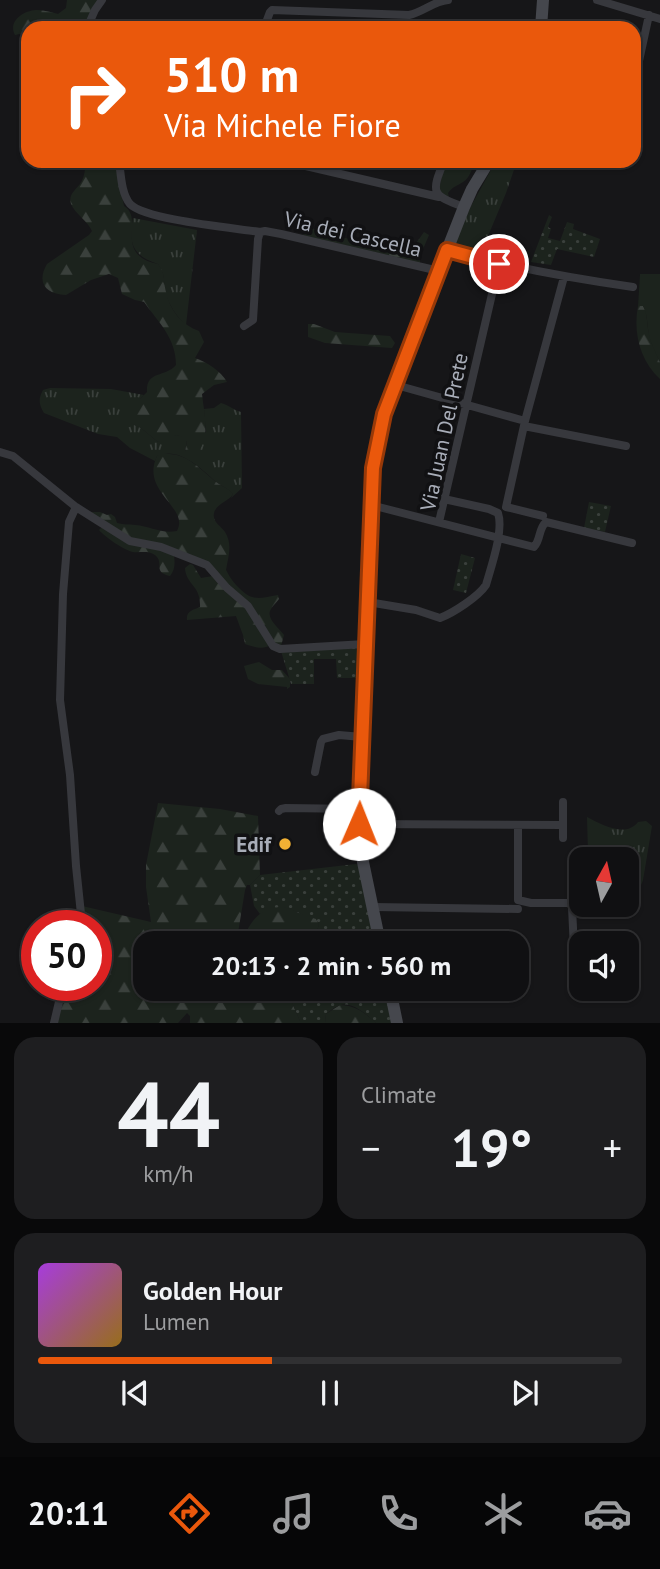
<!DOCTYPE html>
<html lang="en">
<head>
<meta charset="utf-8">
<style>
  body { margin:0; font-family:"PT Sans",sans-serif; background:#1e1e20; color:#f1f3f6; height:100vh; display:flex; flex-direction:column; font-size:26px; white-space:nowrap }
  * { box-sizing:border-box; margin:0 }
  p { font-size:23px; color:#9c9d9f }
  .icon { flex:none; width:38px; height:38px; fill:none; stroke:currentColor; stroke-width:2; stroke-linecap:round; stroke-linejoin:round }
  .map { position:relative; height:1023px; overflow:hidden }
  .details { display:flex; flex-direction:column; gap:14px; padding:14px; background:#09090a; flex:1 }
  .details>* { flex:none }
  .guide { position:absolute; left:21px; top:21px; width:620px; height:147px; border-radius:21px; box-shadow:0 2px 5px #0004,0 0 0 2px #303032; background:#ea580c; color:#fff; overflow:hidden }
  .needle { width:46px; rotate:8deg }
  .fabs { position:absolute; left:569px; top:847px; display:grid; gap:14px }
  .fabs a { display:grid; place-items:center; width:70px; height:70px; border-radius:14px; background:#101012; box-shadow:0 2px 5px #0004,0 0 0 2px #303032; font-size:35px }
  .speed { position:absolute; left:21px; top:910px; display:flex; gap:14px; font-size:35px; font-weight:700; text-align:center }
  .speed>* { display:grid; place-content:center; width:91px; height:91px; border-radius:50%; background:#101012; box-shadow:0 2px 5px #0004,0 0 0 2px #303032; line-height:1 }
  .speed .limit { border:10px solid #d22; background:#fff; color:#111 }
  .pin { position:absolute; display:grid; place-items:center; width:60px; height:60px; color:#fff; margin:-30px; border:4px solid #fff; border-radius:50%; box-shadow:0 2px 7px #0007 }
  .me { position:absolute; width:77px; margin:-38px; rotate:1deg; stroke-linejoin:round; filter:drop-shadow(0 0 5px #0008) }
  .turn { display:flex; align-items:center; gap:24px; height:147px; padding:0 28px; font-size:32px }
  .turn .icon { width:91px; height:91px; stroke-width:2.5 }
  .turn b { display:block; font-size:49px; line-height:60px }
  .big { font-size:52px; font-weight:700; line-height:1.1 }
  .details .card { flex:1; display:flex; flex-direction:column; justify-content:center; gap:10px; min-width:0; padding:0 24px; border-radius:21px; background:#1e1e20 }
  .details .dial { align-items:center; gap:0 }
  .dial b { font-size:91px; line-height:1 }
  .song { display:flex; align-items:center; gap:21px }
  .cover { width:84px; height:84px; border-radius:10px; background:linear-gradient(135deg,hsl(280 70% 55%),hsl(40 70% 35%)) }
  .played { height:7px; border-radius:4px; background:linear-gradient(90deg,#ea580c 40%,#303032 40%) }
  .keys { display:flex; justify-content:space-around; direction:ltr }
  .heat { display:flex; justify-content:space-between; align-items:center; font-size:38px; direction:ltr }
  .details .tiles { flex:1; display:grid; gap:14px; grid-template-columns:1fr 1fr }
  .card:last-child { grid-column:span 2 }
  .trip { position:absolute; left:133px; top:931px; width:396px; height:70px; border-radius:21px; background:#101012; box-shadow:0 2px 5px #0004,0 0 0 2px #303032; font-weight:700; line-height:70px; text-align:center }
  .dock { display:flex; height:112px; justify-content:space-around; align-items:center; background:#060607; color:#9c9d9f }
  .dock .icon { width:49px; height:49px }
  .dock .active { color:#ea580c }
  .dock b { font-size:32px; color:#f1f3f6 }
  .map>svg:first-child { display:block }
</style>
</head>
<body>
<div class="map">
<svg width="660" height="1023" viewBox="0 0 660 1023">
  <defs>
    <pattern id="grass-tufts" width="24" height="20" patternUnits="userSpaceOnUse" patternTransform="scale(1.75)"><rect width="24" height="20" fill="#1c231d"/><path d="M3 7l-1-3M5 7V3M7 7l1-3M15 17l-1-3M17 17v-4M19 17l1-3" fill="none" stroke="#3a403c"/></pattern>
    <pattern id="forest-firs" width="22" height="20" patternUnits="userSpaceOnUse" patternTransform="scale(1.75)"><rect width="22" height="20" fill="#1c231d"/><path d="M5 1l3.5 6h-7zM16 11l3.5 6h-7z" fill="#3a403c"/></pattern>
    <pattern id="park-dots" width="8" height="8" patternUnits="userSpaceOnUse" patternTransform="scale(1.75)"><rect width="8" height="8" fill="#1c231d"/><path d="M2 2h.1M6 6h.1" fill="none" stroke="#3a403c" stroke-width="1.8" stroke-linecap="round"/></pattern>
  </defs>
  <rect width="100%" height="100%" fill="#161618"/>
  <!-- grass -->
  <path fill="url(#grass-tufts)" d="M496,161h21l-11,32 -18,43 -7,2 -1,15 6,3 -33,-8 17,-40z
    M133,218l64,12 -11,95c-9,-8 -18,-21 -21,-34 -2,-13 1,-14 -7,-27 -25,-8 -30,-20 -25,-46z
    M50,388l61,1 33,6 -3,3 -10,25 10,5 17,14c10,-5 20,-11 29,-2l-2,12 21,-20 -2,-23 10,-1 7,-5c8,2 12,7 20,9l1,76 -11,10 2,-4c-5,-6 -12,-8 -18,-13 -14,-13 -37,-35 -58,-25l-2,5 -25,-13 -13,-11 -19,-3 -54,-21c-5,-8 -6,-14 -1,-23z
    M587,817c15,8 39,21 51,5l8,-1 6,5 -9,54 -5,13 -11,-1 -1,-33h-18l-1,-8h-19z"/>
  <!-- forest -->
  <path fill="url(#forest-firs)" d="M67,0h32l-15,28 -41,-2 -6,2h-9v4l-13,3c-7,-13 7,-24 21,-25 7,0 15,2 22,4l8,-6z
    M86,161h29l9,45c18,11 -3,38 18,52 4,3 11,5 16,6 8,11 5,16 8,28 4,19 16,33 33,39l5,11 -9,16c12,4 26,13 32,24l-13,3 -12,9c2,21 10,46 -8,62l-9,-4 2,-11c-11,-12 -18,-1 -29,1l-17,-14 -11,-5c-1,-14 8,-22 17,-31 -1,-22 18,-14 29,-27 0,-27 -17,-42 -32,-63l-9,-2 -13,-6 -4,-16 -9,-4 -18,6 -25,15c-20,-1 -30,-12 -19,-31l42,-29 3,-4c-4,-10 -17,-17 -21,-27 -3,-10 5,-14 9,-20 5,-7 5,-15 6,-23z
    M448,161h27c-3,7 -5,17 -12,21 -6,4 -10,4 -15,11l1,5 -11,-4 6,-27z
    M308,227c24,7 50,16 76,19 11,1 16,0 28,3l12,-17 5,3 -6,14 -3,5v9l-117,-28z
    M638,306h5l3,5 2,18 4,15 8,18v17c-20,-19 -27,-46 -22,-73z
    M308,324h6l21,8 55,4 5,7 -3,5 -67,-5 -17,-6z
    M162,453c6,1 13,1 18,3 15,5 26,19 39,28 5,3 10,5 14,10 -4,7 -17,10 -19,19 -2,9 7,13 11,19 8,13 3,25 1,38 4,8 8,13 14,19 13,13 21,9 38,6l1,4c-2,3 -6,6 -8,10 -6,9 8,19 13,26l-3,11h-5l-67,-81 -78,-25 -40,-28h9l7,3 4,-1 4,3 2,6c7,2 11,1 18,2 15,1 26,9 42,6 13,-24 -37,-39 -20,-75z
    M102,527l57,20 15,9c1,7 1,14 -4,20 -18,-4 -5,-13 -15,-21 -7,-5 -15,-2 -22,-3 -9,-2 -28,-15 -34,-22z
    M190,564l3,1 8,13 12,-2 33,31 25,38c-9,5 -17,2 -26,-1l-2,-9 -7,-19 -49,4c-1,-9 6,-10 13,-13 1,-22 -14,-22 -15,-39z
    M259,662l13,8h10l8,9v8l-3,2v-2l-29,-3 -10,-5 -4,-13z
    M158,803l62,6 38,7 2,59 -10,10h-3l-2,5 -7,43v3l3,4h3c3,-17 21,-37 40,-33 11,3 20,9 32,11l3,7 -3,8 -11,10h-160v46h146l2,16 7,16v2h-110v-7l-3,-3 -9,10h-122l10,-38h30v-59h-16l2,-20 69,16 -5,-35v-22z
    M340,1005c15,0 25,8 36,18h-51l1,-9z"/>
  <!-- park -->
  <path fill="url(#park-dots)" d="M549,215l3,2 -4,10 3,2 -3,9 12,3 7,-19 7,2 -1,5 27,10 -6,18 -37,-8 -6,16 -20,-3z
    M589,502l22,4 -6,26 -21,-4z
    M461,554l14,4 -9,35 -13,-3z
    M358,647l-1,31h-20l-1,-19h-22v25h-23l-10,-33z
    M356,864l5,2 16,77h-72l11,-10 3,-8 -3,-6c-26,-6 -30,-20 -56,-5l-6,-8 -4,-21 10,-10z
    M291,989h95l7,34h-17c-8,-7 -22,-21 -35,-18 -5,1 -11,6 -15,9l-1,9h-25v-2l-7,-16z"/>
  <!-- pitch -->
  <path fill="#1c231d" d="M640,274h20v88c-5,-10 -11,-22 -12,-33 -1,-9 -1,-15 -5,-23h-5z"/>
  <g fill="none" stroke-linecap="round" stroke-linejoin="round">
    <!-- street -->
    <path stroke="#37383d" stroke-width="8" d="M597,0l63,19
      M87,28l8,-18 7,-10
      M264,28l6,-16 2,-2 137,5c14,-3 25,-14 39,-15
      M634,84l15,-69
      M119,161c2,13 2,32 11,43 15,16 105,24 130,28
      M444,161c-13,32 -13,34 20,46
      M293,163l146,34
      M447,250c62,17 123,28 186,37
      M244,326l9,-6 5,-81 2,-7 5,-1 16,3 158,37
      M396,385l129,36
      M524,426l102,20
      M0,452l13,4 63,51 54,34 31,6 46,18 20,23 21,18 25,40 7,3 85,-5
      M371,505l163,42c7,-7 4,-18 12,-25l86,21
      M76,507l-7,15 -6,72 -3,106 10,75 6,91 5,48 -3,12
      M543,516l-37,-9 19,-86 39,-144
      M439,522l60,-258
      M368,602l48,8 24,8c13,-5 38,-21 46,-33 5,-18 18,-54 12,-72l-9,-4 -45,-10
      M315,772l6,-30 2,-3 16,-4 23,2
      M279,811l2,-2 5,-1 73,1
      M359,824l204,1
      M518,825v75l13,3h39l2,4 3,63
      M563,838v-36
      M373,907l145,2
      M54,1023l9,-38"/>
    <!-- secondary -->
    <path stroke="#45474d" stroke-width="12" d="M541,28l2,-28
      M380,943l-17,-81 -4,-38 14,-356 12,-54 37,-100 42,-107 8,-18 17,-28
      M390,989l7,34"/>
  </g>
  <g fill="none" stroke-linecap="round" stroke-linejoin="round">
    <defs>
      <path id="route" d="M359,824l14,-356 11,-54 63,-164 52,14"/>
    </defs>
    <!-- route casing -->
    <use href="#route" stroke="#983908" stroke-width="18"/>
    <!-- route -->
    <use href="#route" stroke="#ea580c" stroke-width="12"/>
  </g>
  <!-- markers -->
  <circle fill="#f2b134" stroke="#111113" stroke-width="2.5" cx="285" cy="844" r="7"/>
  <g text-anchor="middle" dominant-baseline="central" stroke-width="7" stroke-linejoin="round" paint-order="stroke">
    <!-- street labels -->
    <g font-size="21" fill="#a8adb8" stroke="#111113">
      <text transform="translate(353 234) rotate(13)">Via dei Cascella</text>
      <text transform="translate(444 432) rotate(-78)">Via Juan Del Prete</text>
    </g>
    <!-- poi labels -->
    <g font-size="21" font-weight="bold" fill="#a8adb8" stroke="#111113" text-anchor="end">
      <text x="271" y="844">Edif</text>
    </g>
  </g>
</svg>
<div class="fabs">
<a><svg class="needle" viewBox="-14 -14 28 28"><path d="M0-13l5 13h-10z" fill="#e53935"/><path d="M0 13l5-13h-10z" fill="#9c9d9f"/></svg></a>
<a><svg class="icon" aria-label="sound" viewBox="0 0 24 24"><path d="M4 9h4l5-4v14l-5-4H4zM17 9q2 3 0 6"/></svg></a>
</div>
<div class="speed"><div class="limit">50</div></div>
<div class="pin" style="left:499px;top:264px;background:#d93025"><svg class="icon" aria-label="arrive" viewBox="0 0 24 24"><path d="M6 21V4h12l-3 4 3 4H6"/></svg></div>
<svg class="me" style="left:359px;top:824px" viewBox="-20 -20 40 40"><circle r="19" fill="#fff"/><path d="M0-13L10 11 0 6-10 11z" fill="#ea580c"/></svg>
<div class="trip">20:13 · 2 min · 560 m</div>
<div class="guide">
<div class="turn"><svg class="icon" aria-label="right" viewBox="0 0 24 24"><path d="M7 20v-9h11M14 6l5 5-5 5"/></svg><div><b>510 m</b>Via Michele Fiore</div></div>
</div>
</div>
<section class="details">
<div class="tiles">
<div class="card dial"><b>44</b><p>km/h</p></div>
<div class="card"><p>Climate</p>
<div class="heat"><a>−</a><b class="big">19°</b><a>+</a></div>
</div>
<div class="card">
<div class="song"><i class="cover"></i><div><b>Golden Hour</b><p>Lumen</p></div></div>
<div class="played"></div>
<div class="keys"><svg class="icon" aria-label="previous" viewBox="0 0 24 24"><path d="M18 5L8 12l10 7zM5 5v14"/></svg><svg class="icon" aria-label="pause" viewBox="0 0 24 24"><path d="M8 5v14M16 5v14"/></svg><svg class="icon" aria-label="next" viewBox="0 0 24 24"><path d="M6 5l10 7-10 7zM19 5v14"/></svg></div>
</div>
</div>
</section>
<nav class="dock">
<b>20:11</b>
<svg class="icon active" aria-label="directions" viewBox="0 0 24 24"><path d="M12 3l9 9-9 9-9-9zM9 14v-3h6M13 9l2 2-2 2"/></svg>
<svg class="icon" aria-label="music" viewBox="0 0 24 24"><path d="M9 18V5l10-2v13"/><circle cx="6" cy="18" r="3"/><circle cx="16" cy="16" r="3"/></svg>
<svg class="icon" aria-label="phone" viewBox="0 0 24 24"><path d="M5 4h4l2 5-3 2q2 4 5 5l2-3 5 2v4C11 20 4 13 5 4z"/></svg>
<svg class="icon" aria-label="climate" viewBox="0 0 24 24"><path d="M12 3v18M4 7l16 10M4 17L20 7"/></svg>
<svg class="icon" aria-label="car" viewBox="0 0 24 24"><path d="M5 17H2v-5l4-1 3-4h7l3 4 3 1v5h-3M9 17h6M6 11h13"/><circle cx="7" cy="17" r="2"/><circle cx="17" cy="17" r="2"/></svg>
</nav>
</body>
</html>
